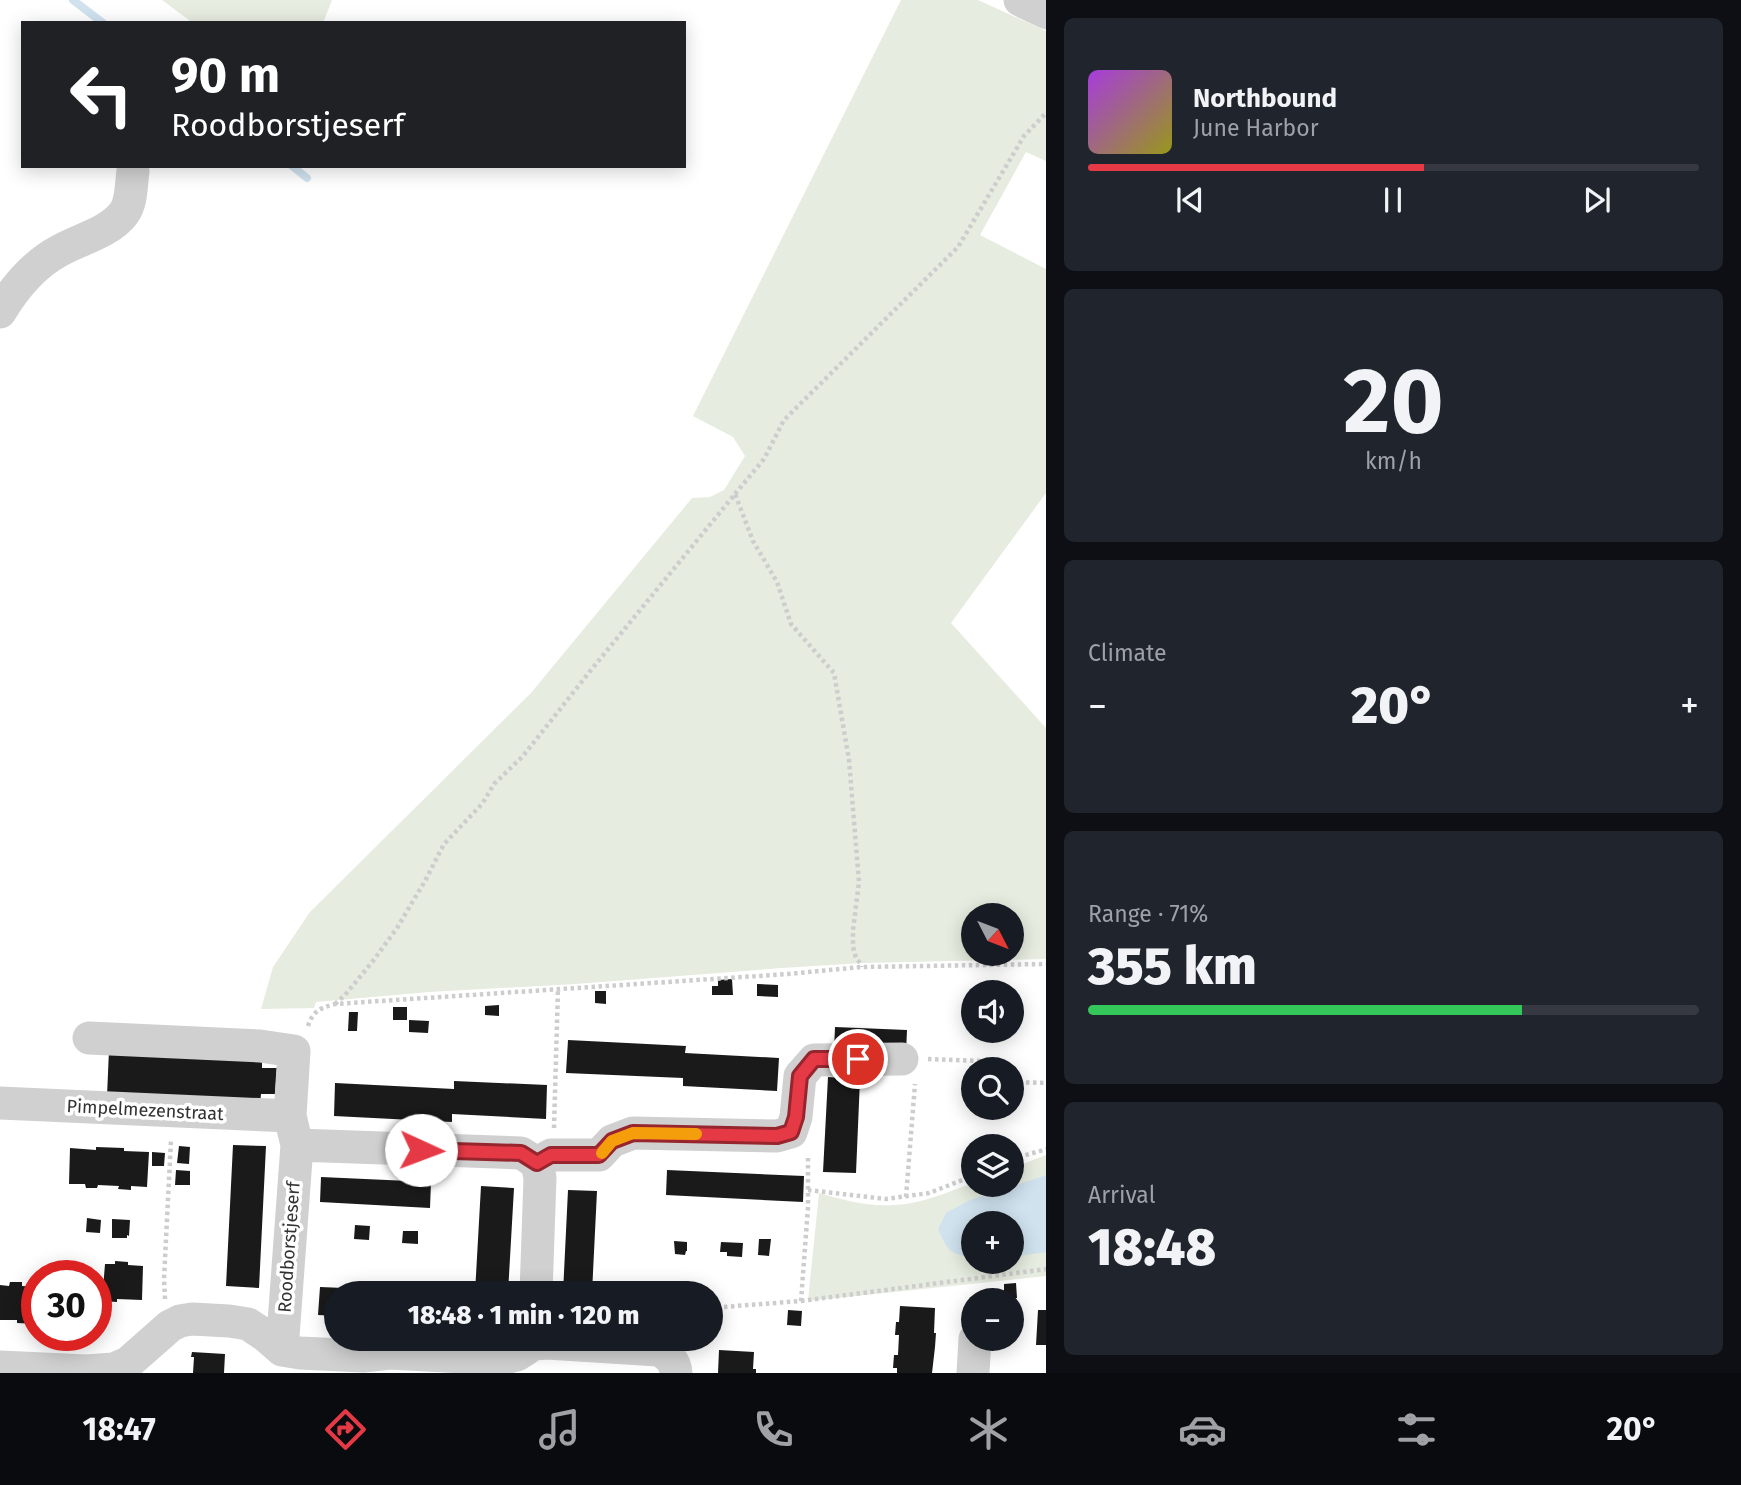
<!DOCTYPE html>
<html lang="en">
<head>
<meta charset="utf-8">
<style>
  body { margin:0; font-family:"Fira Sans",sans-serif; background:#20242c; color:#f1f3f6; height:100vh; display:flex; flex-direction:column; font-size:26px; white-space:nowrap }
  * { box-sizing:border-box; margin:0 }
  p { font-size:23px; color:#9ea1a6 }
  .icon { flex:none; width:38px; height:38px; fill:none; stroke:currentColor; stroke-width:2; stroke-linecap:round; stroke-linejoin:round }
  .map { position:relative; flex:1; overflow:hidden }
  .panel { display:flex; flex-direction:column; gap:18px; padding:18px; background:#0d0f14; width:695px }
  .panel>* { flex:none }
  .banner { position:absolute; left:21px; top:21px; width:665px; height:147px; border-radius:0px; box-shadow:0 4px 18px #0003; background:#202124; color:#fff; overflow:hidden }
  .needle { width:46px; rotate:132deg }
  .fabs { position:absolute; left:961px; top:903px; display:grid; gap:14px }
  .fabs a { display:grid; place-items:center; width:63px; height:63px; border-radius:50%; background:#171b24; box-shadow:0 4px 18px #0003; font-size:35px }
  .speed { position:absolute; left:21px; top:1260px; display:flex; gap:14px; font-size:35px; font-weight:700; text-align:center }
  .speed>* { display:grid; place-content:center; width:91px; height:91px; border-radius:50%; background:#171b24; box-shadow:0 4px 18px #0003; line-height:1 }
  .speed .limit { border:10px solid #d22; background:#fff; color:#111 }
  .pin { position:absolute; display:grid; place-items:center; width:60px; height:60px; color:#fff; margin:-30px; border:4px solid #fff; border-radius:50%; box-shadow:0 2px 7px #0007 }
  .me { position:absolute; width:77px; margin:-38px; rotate:92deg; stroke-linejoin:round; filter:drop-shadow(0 0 5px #0008) }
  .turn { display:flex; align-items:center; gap:24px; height:147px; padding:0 35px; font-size:32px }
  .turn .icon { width:91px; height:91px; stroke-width:2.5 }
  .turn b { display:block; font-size:49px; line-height:60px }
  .big { font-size:52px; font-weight:800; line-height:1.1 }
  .panel .tile { flex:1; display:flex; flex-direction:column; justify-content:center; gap:10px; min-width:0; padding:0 24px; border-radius:10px; background:#20242c }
  .panel .dial { align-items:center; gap:0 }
  .dial b { font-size:91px; line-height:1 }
  .song { display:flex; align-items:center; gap:21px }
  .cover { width:84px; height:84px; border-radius:10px; background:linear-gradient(135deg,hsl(280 70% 55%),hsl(60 70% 35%)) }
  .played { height:7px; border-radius:4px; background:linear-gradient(90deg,#e63946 55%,#363941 55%) }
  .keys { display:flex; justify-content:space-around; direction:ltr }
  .heat { display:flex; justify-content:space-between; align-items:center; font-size:38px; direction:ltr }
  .charge { height:10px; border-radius:5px; background:linear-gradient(90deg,#34c759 71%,#363941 0) }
  .trip { position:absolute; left:324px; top:1281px; width:399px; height:70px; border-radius:35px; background:#171b24; box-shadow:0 4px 18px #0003; font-weight:800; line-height:70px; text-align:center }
  .tabs { display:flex; height:112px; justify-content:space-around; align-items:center; background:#090b0e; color:#9ea1a6 }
  .tabs .icon { width:49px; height:49px }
  .tabs .current { color:#e63946 }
  .tabs b { font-size:32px; color:#f1f3f6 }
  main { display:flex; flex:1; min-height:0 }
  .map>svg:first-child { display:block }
</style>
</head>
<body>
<main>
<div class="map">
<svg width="1047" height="1373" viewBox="0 0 1047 1373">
  <rect width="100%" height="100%" fill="#fff"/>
  <!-- green -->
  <path fill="#e6ecdf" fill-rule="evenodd" d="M162,0h170l-9,23h-130z
    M901,0h77l68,31v130l-20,-9 -46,83 66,34v224l-95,130 95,105v231l-183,4 -81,5 -206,16 -147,8 -113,10 -2,6 -53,1 12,-42 37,-55 221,-219 161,-195 18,-1 14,-7 21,-34 -12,-19 -40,-21zM973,915h39v39h-39z
    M1046,1155v121l-238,25 11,-108c24,7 49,14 75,12 27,-1 54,-13 79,-22v2h39v-17zM973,1223h39v39h-39z"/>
  <!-- water -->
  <path fill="#cfe2ee" d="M1047,1175l-1,77 -34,5v-34h-39v34c-24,-2 -26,-8 -35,-28l8,-16 24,-13z"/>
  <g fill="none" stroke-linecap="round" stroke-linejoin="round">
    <!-- stream -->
    <path stroke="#cfe2ee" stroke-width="8" d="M73,0l30,23
      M292,166l15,12"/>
  </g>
  <!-- building -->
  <path fill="#1a1a1a" d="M732,979l1,16h-21v-9h6v-6z
    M757,984l21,1v12l-21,-1z
    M595,991h11v13l-11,-1z
    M499,1005v11l-14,-1v-9z
    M393,1007h14v13h-14z
    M349,1012h9l-1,19h-9z
    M409,1020l20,1 -1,12 -19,-1z
    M835,1027l72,3 -1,23 -72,-3z
    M568,1040l118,6 -1,7 94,5 -2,33 -94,-5v-8l-117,-5z
    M109,1050l153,8v10h15l-2,26h-14l-1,10 -153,-8z
    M828,1077l32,2 -4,94 -33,-1z
    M454,1081l93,4 -1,34 -94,-5v8l-118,-6 1,-33 119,6z
    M233,1145l33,1 -7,142 -33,-2z
    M179,1146l11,1 -1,17 -12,-1z
    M96,1147l28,1v3l25,1 -2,35 -16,-1v4l-13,-1 1,-3 -21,-1 -1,3h-11l-1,-4h-16l1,-36 26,2z
    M152,1152l13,1 -1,13h-12z
    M176,1170l14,1v14h-15z
    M667,1170l137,6 -1,26 -137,-7z
    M321,1177l110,5 -1,26 -110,-6z
    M481,1186l33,2 -6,105h-33z
    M568,1190l29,1 -5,102h-29z
    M87,1218l14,2 -1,13 -14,-1z
    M112,1219l18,1 -1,16 -2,-1v3h-15z
    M355,1225l15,1 -1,14 -15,-1z
    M403,1231h15v13l-16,-1z
    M759,1239h12l-2,17 -11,-1z
    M674,1241l13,1v9h-1l-1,4 -10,-1z
    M721,1242l22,1 -1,14 -15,-1v-4h-7z
    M115,1261l13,1v3l15,1 -1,34 -25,-1v3l-15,-1 3,-37h10z
    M10,1282h12v4l15,1v37l-20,-1v-3h-17v-35l9,1z
    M1016,1283l1,15 -13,1v-15z
    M320,1287l95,4v2h-79v23l-18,-1z
    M900,1306l35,2 -1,25h2l-1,14 -3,26h-35v-5h-4l1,-13h4l1,-20h-4l1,-13h3z
    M788,1310l14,1 -1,15 -14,-1z
    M1038,1310h9v35h-11z
    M719,1350l35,2 -1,17h3v4h-38z
    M192,1352l33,2 -1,19h-31l1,-16h-3z"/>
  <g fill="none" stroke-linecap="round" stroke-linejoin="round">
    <!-- path -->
    <path stroke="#cdcdcd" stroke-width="4.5" stroke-dasharray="3.5 3.5" stroke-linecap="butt" d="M735,494l29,-35 20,-39 174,-173 66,-111 23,-24
      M335,1004l10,-9 28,-34 24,-33 28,-47 19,-37 38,-40 12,-20 29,-28 68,-86 144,-176 18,47 24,41 14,42 43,49 15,87 10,122 -6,48v17l3,11 5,6v3
      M308,1026c5,-15 12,-18 27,-22l453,-30 73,-7 186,-3
      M928,1059l55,2 11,8
      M1012,1082l35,1
      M554,1128l4,-140
      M1012,1159l35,-10
      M808,1190l78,9 43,-6 44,-17
      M906,1197l9,-113
      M165,1299l-1,-20 7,-139
      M801,1301l246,-32
      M710,1308l91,-7 7,-94v-52"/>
    <!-- minor -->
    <path stroke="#d0d0d0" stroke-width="33" d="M1020,0l27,13
      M0,312c15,-25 33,-47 59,-61 21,-12 50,-18 65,-38 8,-11 7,-29 9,-42
      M89,1038l171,8 34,5 -4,65 7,29 -15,205
      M0,1103l290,13
      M297,1145l224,8 16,10 3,15 -4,115
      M537,1163l14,-8h48l13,-14 21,-8 144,3 14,-4 5,-15 4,-41 14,-16 88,-1
      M0,1367l86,4 28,-2 14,-6 42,-37 10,-5 12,-2 37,2 19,3 18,12 16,14 18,3 63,3 27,-3 110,6 17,-4 17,-11 13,-1 111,7c11,5 17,11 18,23
      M973,1373l2,-34"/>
  </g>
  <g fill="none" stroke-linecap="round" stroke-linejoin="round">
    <defs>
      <path id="route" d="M421,1150l100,3 16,10 14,-8h48l13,-14 21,-8 144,3 14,-4 5,-15 4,-41 14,-17h44"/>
    </defs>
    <!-- route casing -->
    <use href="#route" stroke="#96252e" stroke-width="18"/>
    <!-- route -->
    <use href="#route" stroke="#e63946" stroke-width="12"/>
    <!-- slow -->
    <path stroke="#f59e0b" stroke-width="12" d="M602,1153l10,-12 21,-8 63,1"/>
  </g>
  <g text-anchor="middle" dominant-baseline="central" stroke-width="7" stroke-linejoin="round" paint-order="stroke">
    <!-- street labels -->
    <g font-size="18" fill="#333" stroke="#fff">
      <text transform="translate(145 1110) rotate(3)">Pimpelmezenstraat</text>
      <text transform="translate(289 1247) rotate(-86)">Roodborstjeserf</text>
    </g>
  </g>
</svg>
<div class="fabs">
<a><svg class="needle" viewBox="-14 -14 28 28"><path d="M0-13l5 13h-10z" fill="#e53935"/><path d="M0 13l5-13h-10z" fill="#9ea1a6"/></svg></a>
<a><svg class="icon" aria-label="sound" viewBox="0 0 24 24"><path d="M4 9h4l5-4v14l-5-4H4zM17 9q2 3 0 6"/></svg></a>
<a><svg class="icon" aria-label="search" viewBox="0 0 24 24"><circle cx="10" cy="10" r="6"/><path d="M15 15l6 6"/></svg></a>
<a><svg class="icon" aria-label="layers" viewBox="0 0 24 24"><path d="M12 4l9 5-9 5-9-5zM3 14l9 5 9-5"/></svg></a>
<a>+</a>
<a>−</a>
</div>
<div class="speed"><div class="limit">30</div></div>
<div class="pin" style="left:858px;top:1059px;background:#d93025"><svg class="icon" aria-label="arrive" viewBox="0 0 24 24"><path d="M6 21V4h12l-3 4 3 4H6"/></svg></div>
<svg class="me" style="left:421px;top:1150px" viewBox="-20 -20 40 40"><circle r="19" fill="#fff"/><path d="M0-13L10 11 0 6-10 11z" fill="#e63946"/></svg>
<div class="trip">18:48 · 1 min · 120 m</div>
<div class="banner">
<div class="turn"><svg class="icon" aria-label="left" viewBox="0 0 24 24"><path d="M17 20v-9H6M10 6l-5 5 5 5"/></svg><div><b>90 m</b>Roodborstjeserf</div></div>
</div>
</div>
<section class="panel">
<div class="tile">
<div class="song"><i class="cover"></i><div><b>Northbound</b><p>June Harbor</p></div></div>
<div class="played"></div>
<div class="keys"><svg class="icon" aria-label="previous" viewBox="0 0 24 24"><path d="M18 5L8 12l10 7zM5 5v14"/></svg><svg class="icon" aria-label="pause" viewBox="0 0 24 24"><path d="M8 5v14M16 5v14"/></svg><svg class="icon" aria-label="next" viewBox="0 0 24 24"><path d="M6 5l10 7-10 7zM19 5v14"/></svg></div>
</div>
<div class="tile dial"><b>20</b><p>km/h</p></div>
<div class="tile"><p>Climate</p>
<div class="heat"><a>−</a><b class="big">20°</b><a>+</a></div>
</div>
<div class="tile"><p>Range · 71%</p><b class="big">355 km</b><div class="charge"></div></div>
<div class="tile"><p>Arrival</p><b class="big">18:48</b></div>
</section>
</main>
<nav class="tabs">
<b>18:47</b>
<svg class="icon current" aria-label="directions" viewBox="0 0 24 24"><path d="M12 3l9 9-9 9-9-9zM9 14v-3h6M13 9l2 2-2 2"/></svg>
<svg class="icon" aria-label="music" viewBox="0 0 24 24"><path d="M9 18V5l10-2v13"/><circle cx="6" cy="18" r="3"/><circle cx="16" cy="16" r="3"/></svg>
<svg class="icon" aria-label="phone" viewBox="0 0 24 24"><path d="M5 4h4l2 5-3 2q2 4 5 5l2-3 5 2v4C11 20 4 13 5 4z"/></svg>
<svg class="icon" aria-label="climate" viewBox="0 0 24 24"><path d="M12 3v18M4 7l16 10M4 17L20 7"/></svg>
<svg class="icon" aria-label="car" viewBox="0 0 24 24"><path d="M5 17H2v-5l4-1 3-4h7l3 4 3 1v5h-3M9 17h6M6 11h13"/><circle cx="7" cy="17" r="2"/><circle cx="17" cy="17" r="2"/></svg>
<svg class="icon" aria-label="filters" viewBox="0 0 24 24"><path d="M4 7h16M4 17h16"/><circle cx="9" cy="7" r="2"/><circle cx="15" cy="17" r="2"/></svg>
<b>20°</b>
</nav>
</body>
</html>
